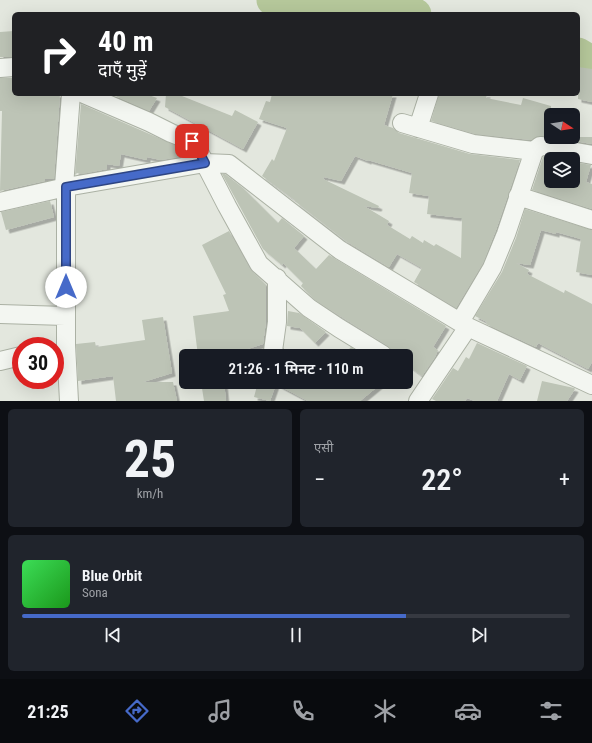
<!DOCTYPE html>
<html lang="hi">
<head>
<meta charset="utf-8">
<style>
  body { margin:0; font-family:"Roboto Condensed","Noto Sans Devanagari",sans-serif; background:#20242c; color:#f1f3f6; height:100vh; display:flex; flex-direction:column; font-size:15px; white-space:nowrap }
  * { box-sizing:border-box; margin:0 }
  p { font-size:13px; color:#9ea1a6 }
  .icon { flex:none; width:22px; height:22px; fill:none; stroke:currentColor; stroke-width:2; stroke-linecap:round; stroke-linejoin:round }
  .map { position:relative; height:401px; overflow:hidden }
  .sheet { display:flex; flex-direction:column; gap:8px; padding:8px; background:#0d0f14; flex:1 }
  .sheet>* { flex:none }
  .banner { position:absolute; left:12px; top:12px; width:568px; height:84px; border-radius:6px; box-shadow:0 4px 16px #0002; background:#202124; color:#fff; overflow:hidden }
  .needle { width:26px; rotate:102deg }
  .tools { position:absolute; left:544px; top:108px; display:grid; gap:8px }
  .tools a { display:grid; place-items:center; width:36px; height:36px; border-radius:6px; background:#171b24; box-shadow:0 4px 16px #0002; font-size:20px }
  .speed { position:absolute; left:12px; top:337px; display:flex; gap:8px; font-size:20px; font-weight:700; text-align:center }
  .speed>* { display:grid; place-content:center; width:52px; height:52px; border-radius:50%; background:#171b24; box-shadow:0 4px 16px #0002; line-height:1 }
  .speed .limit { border:6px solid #d22; background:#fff; color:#111 }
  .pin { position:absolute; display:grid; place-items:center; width:34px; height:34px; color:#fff; margin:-17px; border-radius:8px; box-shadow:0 2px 6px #0006 }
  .me { position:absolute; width:44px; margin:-22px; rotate:0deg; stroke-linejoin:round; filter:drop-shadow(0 0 3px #0008) }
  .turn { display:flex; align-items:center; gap:14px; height:84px; padding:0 20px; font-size:18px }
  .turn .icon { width:52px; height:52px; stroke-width:2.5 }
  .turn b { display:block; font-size:28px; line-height:34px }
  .big { font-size:30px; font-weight:600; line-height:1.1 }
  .sheet .tile { flex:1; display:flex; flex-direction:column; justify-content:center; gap:6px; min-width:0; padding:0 14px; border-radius:6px; background:#20242c }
  .sheet .dial { align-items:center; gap:0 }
  .dial b { font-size:52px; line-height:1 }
  .song { display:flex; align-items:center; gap:12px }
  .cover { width:48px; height:48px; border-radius:6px; background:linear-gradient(135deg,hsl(130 70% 55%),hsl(120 70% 35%)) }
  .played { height:4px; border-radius:2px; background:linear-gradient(90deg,#466ac9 70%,#363941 70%) }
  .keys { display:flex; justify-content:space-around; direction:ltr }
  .heat { display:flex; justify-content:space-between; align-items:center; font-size:22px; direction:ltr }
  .sheet .tiles { flex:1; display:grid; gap:8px; grid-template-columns:1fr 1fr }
  .tile:last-child { grid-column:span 2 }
  .trip { position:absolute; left:179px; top:349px; width:234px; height:40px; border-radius:6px; background:#171b24; box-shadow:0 4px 16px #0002; font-weight:600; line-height:40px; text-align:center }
  .tab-bar { display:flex; height:64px; justify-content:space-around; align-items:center; background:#090b0e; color:#9ea1a6 }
  .tab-bar .icon { width:28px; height:28px }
  .tab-bar .current { color:#466ac9 }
  .tab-bar b { font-size:18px; color:#f1f3f6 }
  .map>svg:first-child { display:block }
</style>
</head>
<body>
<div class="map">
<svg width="592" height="401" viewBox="0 0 592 401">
  <defs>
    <filter id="shadow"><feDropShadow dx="3.5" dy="3.5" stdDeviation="0" flood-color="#0004"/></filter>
  </defs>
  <rect width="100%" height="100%" fill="#e3e7de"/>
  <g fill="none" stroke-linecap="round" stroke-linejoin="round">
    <!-- river -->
    <path stroke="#b5c79a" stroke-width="31" d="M272,0l132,12 12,2
      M578,53l14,8"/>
  </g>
  <!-- building -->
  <path fill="#bdc4b6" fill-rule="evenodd" filter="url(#shadow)" d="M14,31v26h-14v-25z
    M578,67l14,2v33l-14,-3z
    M0,78h14v16h46l-6,85h-9v2l-45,10 2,-80h-2z
    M111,94h35l11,4 -8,13z
    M166,94h11l55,22 3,-6 23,12 -15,27 -78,-42z
    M272,94h121l-9,31 9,3 6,5 71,21 50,6 -24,70 -13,33 -27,45 -42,-26 8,-14 -25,-14 -8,13 -43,-26 -50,-39v-1l-34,-25 10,-17 2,2 13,-33 -28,-9 7,-18 4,1zM355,156l13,5v-1l44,13 -3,20 20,3 -2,18 35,4 -1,40 -25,-14 -2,2 -10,-6 -1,3 -11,-7 -2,3 -23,-14 2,-4 -25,-15 14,2 1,-2 -56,-27 1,-2 17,4z
    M439,94h48l-1,4 35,7 2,-7 28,8v31l-11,-1 -9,4 -56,-6 -44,-13z
    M81,104l105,46 1,2 -1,4 -25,4 -14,-3v3l-26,-6 -2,12 -12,-2v5l-25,5 -5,-1 -2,2z
    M551,137h41v7z
    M543,157l12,2h-4v22h22v-19l18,3 -5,17 6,2v25l-60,-19z
    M222,174h3l18,14 35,35 4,-5 22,18 -10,12 22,21 13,-14 117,71 -13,21 5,3 -3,7 -13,19 -16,-12v-8h-13l-1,-6 -4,-4 -73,-46 -14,-14 2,-3 -20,-20 -1,2 -19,-16z
    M50,201l4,16 -48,13 -5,-18z
    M525,209l67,21v45l-16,-3 5,-33 -25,-7v2l-15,-4 -11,35 -14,-2 13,7 -2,4 37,19 1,-3 27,14v58l-4,7 -50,-26 -2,4 -50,-23 1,-2 -12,-6 27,-44 14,-34z
    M229,231l21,38 16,16v36l-3,23 -38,12h-27l-5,-40 36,-5 -6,-16 3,-1 -24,-49z
    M288,311l11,2 27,19 -11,11 -15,-15 -13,-2z
    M163,317l9,56 -29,9h30l4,19h-61l-3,-25 -35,5 -2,-37 19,-2 1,5 49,-7 -3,-20z
    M477,343l50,23 -7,14 -11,-6 -12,27h-22l-8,-3 -2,3h-29l-4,-2 21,-31 5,3 8,-14 3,2z
    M351,347l14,9h-22z
    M542,381l32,7 1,1 -8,12h-30z
    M201,382h23l2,19h-22z
    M258,382h125l-23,19h-52l-32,-17 -6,17 -16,-4z"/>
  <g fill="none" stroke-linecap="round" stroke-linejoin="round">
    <defs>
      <path id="minor" d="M0,68l14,-1
        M84,94l65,28 22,11 20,8 4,3 32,62 32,58 50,44 30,20 44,27
        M402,123l71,21 61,7 6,-5h2l50,9
        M418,128l11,-34
        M518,196l74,24
        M0,202l66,-15 139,-24 24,1 111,86 128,77 124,58
        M0,314l65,2
        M460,322l32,-54 14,-34 28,-83
        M277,356l-4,-5 4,-29v-44
        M0,361l21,-5
        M69,401l-3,-56v-158l-2,-1 7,-92
        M418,401l50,-74"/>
    </defs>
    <!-- minor casing -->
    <use href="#minor" stroke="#abb1a4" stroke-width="20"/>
    <!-- minor -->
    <use href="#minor" stroke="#f3f6f1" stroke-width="18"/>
  </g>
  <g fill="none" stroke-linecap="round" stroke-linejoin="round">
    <defs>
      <path id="route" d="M66,287v-100l139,-24 -8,-15 -5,-7"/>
    </defs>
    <!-- route casing -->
    <use href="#route" stroke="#2e4583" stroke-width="10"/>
    <!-- route -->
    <use href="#route" stroke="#466ac9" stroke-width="7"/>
  </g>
</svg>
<div class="tools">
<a><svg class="needle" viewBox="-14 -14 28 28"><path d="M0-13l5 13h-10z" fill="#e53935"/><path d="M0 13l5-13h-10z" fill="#9ea1a6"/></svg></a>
<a><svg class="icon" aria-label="layers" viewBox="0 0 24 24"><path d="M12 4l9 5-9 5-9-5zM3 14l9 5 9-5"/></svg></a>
</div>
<div class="speed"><div class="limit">30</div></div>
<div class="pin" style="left:192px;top:141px;background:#d93025"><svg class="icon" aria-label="arrive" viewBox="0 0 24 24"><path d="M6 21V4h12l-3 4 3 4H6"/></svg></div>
<svg class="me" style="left:66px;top:287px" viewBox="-20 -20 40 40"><circle r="19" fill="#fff"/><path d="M0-13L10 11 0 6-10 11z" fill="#466ac9"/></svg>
<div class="trip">21:26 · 1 मिनट · 110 m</div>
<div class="banner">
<div class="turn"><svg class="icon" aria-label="right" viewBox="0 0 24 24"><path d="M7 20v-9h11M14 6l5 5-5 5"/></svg><div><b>40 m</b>दाएँ मुड़ें</div></div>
</div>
</div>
<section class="sheet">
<div class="tiles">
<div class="tile dial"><b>25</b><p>km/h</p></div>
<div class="tile"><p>एसी</p>
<div class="heat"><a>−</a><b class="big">22°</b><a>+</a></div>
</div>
<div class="tile">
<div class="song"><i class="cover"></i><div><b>Blue Orbit</b><p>Sona</p></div></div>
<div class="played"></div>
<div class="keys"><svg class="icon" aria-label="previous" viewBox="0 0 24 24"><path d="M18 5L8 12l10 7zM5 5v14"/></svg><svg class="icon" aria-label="pause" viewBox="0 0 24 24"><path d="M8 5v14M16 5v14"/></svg><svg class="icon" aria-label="next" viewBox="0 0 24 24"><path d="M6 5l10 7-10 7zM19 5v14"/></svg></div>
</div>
</div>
</section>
<nav class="tab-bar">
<b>21:25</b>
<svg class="icon current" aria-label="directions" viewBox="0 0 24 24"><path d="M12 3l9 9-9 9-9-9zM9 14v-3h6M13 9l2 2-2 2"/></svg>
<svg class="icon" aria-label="music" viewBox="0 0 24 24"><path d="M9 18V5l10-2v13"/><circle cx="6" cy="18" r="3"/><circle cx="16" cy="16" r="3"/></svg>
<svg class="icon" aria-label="phone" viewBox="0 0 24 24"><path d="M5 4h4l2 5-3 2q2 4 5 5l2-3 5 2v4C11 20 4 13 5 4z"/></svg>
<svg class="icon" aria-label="climate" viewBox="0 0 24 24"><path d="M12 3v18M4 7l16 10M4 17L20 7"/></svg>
<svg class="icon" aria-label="car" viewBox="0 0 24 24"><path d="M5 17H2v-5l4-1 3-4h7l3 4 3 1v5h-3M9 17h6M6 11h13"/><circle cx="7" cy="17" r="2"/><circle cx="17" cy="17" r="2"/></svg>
<svg class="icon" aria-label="filters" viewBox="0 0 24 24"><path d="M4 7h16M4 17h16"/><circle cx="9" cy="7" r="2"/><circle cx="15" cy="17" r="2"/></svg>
</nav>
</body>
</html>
